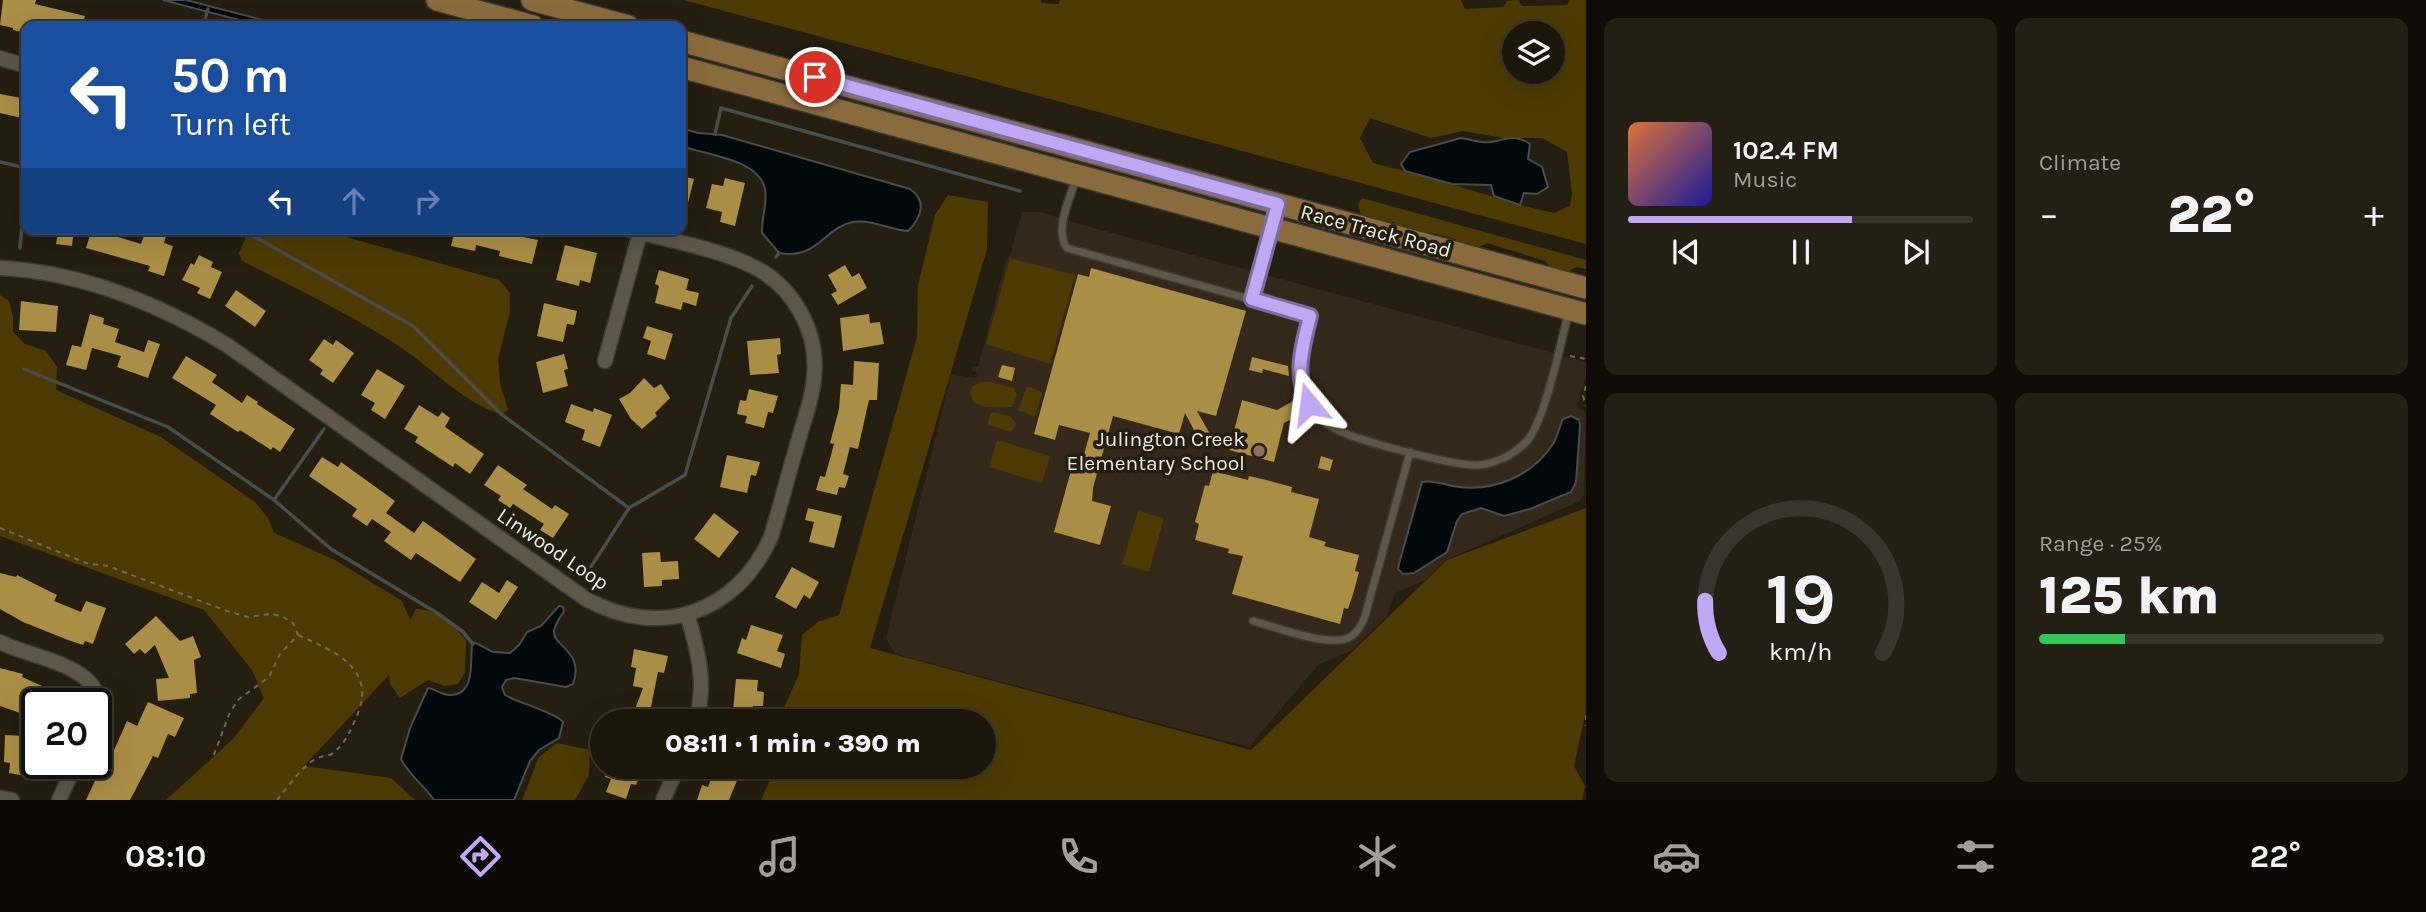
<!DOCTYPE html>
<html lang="en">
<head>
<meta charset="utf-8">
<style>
  body { margin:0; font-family:Karla,sans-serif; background:#241f15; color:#f1f3f6; height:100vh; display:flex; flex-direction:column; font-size:26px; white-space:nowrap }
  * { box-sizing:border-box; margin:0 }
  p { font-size:23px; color:#a09f9d }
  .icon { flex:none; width:38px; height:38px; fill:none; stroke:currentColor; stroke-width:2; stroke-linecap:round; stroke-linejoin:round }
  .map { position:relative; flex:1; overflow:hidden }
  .panel { display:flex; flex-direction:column; gap:18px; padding:18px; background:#0f0c07; width:840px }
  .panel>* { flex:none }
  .hud { position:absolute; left:21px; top:21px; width:665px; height:214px; border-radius:14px; box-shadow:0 7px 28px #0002,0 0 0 2px #39352d; background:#1a4fa0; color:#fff; overflow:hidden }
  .tools { position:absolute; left:1502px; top:21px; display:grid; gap:14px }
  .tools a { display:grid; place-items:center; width:63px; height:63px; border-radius:50%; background:#1b160c; box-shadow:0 7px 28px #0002,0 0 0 2px #39352d; font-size:35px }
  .speed { position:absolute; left:21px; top:688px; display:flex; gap:14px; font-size:35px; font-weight:700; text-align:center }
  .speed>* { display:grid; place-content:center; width:91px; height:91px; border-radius:50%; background:#1b160c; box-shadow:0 7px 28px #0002,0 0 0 2px #39352d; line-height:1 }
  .speed .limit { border:4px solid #111; border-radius:10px; background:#fff; color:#111 }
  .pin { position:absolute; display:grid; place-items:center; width:60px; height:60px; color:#fff; margin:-30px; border:4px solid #fff; border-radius:50%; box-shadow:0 2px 7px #0007 }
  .me { position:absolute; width:77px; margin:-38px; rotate:344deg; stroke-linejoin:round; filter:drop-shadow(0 0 5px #0008) }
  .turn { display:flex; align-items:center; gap:24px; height:147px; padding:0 35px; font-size:32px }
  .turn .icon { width:91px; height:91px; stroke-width:2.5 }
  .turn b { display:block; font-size:49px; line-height:60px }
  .lanes { display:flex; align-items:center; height:66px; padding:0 35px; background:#0003; justify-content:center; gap:35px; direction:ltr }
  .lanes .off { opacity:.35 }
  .big { font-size:52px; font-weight:800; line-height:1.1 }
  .panel .tile { flex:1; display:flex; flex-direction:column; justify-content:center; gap:10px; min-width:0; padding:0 24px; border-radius:14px; background:#241f15 }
  .panel .dial { align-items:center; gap:0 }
  .dial svg { height:182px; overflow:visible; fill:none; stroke:#39352d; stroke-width:7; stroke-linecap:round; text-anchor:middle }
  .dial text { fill:#f1f3f6; stroke:none }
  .song { display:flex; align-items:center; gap:21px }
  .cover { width:84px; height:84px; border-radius:10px; background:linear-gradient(135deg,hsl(20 70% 55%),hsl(240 70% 35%)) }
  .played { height:7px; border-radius:4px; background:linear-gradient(90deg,#c0a8f4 65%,#39352d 65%) }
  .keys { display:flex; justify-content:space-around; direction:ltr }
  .heat { display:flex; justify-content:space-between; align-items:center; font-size:38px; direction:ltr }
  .charge { height:10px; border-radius:5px; background:linear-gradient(90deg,#34c759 25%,#39352d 0) }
  .panel .tiles { flex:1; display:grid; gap:18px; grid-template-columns:repeat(2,1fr) }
  .trip { position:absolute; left:590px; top:709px; width:406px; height:70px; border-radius:35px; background:#1b160c; box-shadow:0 7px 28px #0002,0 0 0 2px #39352d; font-weight:800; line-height:70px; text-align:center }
  .tab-bar { display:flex; height:112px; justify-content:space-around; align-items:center; background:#0b0905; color:#a09f9d }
  .tab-bar .icon { width:49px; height:49px }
  .tab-bar .current { color:#c0a8f4 }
  .tab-bar b { font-size:32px; color:#f1f3f6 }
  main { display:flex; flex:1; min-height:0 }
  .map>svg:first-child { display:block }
</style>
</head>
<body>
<main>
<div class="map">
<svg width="1586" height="800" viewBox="0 0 1586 800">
  <rect width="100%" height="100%" fill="#241e10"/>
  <!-- education -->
  <path fill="#34281a" d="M1022,212h18l50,15 496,135v14l-9,31 9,5 -2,83 -4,6 -134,59 -22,21 -29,12 -9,24 -34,33 -34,15 -69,82 -354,-93 -9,-16 65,-263 25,3 1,-6 -5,-1 1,-4h5l29,-110 3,-1z"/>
  <!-- green -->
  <path fill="#4d3a03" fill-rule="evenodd" d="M684,0h357v3l18,1 1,-4h401l4,9 39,-2 3,-6 11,-1 4,6 45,-1 3,-5h16v244zM1514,33h38v39h-38zM1370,118l61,20 32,-7 40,7h39l25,14 5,42 -2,12 -16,7 -34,-8 -92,-28 -55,-14 -13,-25z
    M948,195l40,7 -1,47 -117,399 381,102 196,-190 139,-52v202l-12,56 11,20 -3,14h-821l15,-33 208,-1v-45h-205v-2l20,-45 3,-39 16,-13 21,-7 78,-278 1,-52 17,-70z
    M1362,198l224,62v9l-9,-2 -12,6 -13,-4 -7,-8 -58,-18 -12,6 -14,-2 -6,-8c-8,-2 -16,-5 -24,-6 -15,-2 -26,5 -37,-11l-24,-2 -9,-4 -3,-12z
    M249,229h69l181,51 11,13v19l-12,47 2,24 8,27 -7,4c-37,-10 -73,-50 -107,-71 -48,-31 -101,-56 -152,-82l-3,-8z
    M1010,258l65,17 -25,89 -64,-20z
    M0,295l9,6 4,16v15l12,12 21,7 11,16 -1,23 105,47 94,65 13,16 6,15 61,27 67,41 8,19 6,-11c21,0 37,16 50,31l-1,32 -7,12 -13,2 -17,-6 -28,18 -10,-14 -1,-9 -85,91 87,12 24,22h-249l67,-61 31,-41 -12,-28 -48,-60 -204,-74z
    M981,382h9l24,6 3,7 -5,12h-26l-13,-5 -3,-10 3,-6z
    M1027,386l15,6 -6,23 -3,1 -15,-6z
    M993,412l17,4 6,8 -4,8 -24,-7 2,-11z
    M997,440l53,16 -8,27 -53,-16z
    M1138,511l26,7 -15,54 -27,-8z
    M557,743l33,7 -1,25 -14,25h-53l17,-43z"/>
  <!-- water -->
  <path fill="#01090c" stroke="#484c4c" stroke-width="2" d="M163,0h23l100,26h-24z
    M681,128l17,5 24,2 188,54c17,12 12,28 -2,42 -17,-1 -37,-12 -55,-9 -29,5 -35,38 -74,31l-17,-20c-1,-14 6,-31 3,-44 -6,-30 -59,-34 -84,-43z
    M1461,138c9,1 21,6 30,4 17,-3 23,-8 39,2l-2,15 14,8 6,20 -11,7 -13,-1 -4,12 -26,-9 -3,-11 -39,-1 -47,-13 -4,-7 9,-12z
    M1571,416l8,4 1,5 -4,57 -5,10 -41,17 -26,7 -23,-8 -19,6 -5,7 -10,31 -33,21 -11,1 -5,-5 1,-5 23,-82c12,-3 24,4 37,5 36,4 73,-11 94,-43 5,-8 6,-17 10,-25z
    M559,606l4,1 1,4c-3,5 -9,13 -10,20 -2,15 31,20 19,53l-7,3 -52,-9 -8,2 -4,7 3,8c14,8 51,18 58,27l-4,16 -20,12 -9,11 -16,39h-80c-10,-15 -26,-26 -33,-41l9,-31 18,-40c7,1 14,7 21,7 27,1 21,-34 23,-50l2,-3 19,10 17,1 9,-8 8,-13 14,-6z"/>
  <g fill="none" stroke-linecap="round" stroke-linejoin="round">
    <!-- stream -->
    <path stroke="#484c4c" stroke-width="3.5" d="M203,26l5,-17
      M715,134l6,-26 299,83
      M0,162l26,6
      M241,229l172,97 88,88 128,94
      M20,248l6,-66
      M776,257l3,-4
      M24,369l144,58 106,73 57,49 106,64 25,18 11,13
      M274,500l50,-71
      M585,576l44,-68 56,-33 46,-157 21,-32"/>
  </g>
  <!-- building -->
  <path fill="#aa8e46" d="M3,0h33l-1,4 50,12 -3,10h-56v7l-13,-3v-2l-13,-3z
    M0,94l26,5v20l-26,-6z
    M681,176l13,3 -10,40 -3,-1z
    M725,178l20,5 -10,43 -15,-4 2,-10 -16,-4 6,-24 11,2z
    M59,229h15l-2,17 -16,-2z
    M92,229l49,15 5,-14 20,6 -2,7 9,3 -9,30 -16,-5 2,-5 -64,-18z
    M455,229h65l-2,7 20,4 -6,24 -33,-8 1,-5 -24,-6 -1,6 -24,-5z
    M565,245l32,8 -7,30 -10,-3 -1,6 -23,-6z
    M199,255l14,7 -2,5 11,5 -12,27 -13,-6 3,-5 -18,-8 9,-17 3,2z
    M845,265l7,12 7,-4 8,15 -29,17 -7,-11 6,-3 -9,-16z
    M1091,268l155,43 -30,105 -19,-5 18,32 -11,6 -19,-36 -6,21 -66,-18 -20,72 -1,13 19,5 -11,39 -46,-13 21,-76 8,2 7,-25 -31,-8 -4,15 -21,-6 44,-160 11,3z
    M659,270l30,9 -3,11 13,3 -3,13 -13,-4 -2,8 -26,-7 4,-17 -4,-2z
    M236,290l30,21 -11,16 -30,-21z
    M21,301l37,5 -2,26 -37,-2z
    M544,303l33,8 -3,14 -7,-1 -4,18 -26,-6z
    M90,314l14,4 -1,6 16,5 -4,13 29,10 4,-12 12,4 -12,34 -31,-11 4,-11 -29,-8 -6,22 -20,-5 6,-20 9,2z
    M869,314l1,9 10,-1 4,22 -41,7 -3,-33z
    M647,326l26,8 -8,26 -18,-6 4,-13 -8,-3z
    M780,338l1,16 -4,1 2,18 -29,2 -3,-34z
    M324,339l9,6 3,-5 18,13 -21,30 -13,-9 3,-4 -14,-10z
    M564,354l4,15 -4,1 4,16 -25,7 -7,-31z
    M186,356l31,19 -5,7 30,21 5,-8 11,7 -1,2 38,25 -15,23 -7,-5 -2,3 -31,-20 -2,2 -28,-18 6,-9 -44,-27z
    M1252,357l36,9 1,10 -26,-7 -1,4 -13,-3z
    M854,361l25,2 -2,37h-8l-11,49 -8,-2 -7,27 6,2 -4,12 -6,-1 -2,8 -21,-5 4,-14 5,1 9,-33 -4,-1 9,-34 2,-25 12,1z
    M1002,365l13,3 -3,13 -14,-4z
    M377,369l28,17 -20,33 -14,-9 4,-7 -14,-8z
    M644,378l10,10 7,-4 9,14 -15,15 2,3 -15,13 -11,-10 -12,-20 11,-6z
    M749,389l29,7 -5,17 -5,-1 -4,16 -19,-5 2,-7 -10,-2 3,-14 6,1z
    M1242,400l35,10 18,-10 8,13 -19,10 -10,39 -45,-12z
    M571,404l22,8 1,-4 18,7 -12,32 -18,-7 3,-10 -20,-8z
    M419,405l19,12 4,-5 8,6 -5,9 39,27 -14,20 -15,-11 -2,4 -38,-25 3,-5 -14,-8z
    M727,455l33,7 -4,14 -5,-1 -4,18 -27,-6z
    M1321,456l12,4 -3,11 -12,-3z
    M322,457l16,10 3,-5 54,39 -9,12 28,20 9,-12 53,38 -16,23 -44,-29 -5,7 -27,-19 7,-9 -19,-13 -5,7 -15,-10 5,-7 -48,-33z
    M498,465l29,20 -4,4 29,20 3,-4 14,9 -16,24 -13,-8 4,-6 -31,-20 -3,4 -12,-8 3,-4 -17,-11z
    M1213,471l35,9 1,-4 17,4 26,7 -1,5 28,7 -10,38 17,5 -2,4 35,9 -4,16 4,1 -5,19 -6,18 -4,-1 -4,16 -108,-30 11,-38 -15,-3 1,-4 -34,-9 4,-16 -4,-2 10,-37 4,1z
    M808,508l34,8 -8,32 -25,-6 5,-20 -9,-2z
    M714,513l25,19 -20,26 -25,-19z
    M660,552l1,10 17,-1 1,18 -17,1v6l-18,1 -2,-34z
    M792,567l27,15 -9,17 -6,-4 -8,14 -21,-12z
    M0,573l16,4 1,-2 40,20 -3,6 27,11 5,-11 20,7 -13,36 -8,-3 -2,4 -15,-5 -45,-18 -23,-13z
    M507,580l11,7 -22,33 -27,-18 13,-20 17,11z
    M156,616l24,25 13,-5 8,21 -7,3 3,33 -7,1v4l-32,3 -2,-22 13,-1 -14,-33 -10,9 -5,-5 -6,5 -9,-10z
    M751,625l32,10 -6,16 8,3 -4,14 -44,-15 5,-15 4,2z
    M634,649l34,7 -4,17 -6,-1 -7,35 13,5 -4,9h-33l5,-13 3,1 8,-21 -10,-2 3,-18 -5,-1z
    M0,668l23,6 -1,3 29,13 36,11v3h-50v15l-37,-13z
    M736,679l22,1 -1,11 7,1 -1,14h-10l-1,7 -19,-2z
    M148,702l36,16 -9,19 -7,-3 -10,24 -5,-2 -23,44h-44l16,-34 4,2 21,-47 10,5z
    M5,735l21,1v5l11,2v20h14l-4,17 -38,-7 1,-10 -6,-1z
    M609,766h24l9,4 -6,15 -5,-1 -5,15 -20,-7 5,-13 -6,-2z
    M716,766h27l-14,34h-32l5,-15 6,2z"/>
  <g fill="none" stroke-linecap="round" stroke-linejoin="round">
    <defs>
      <path id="service" d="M1076,179c-6,19 -22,51 -9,69l243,68c-7,29 -18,59 -2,87 7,11 16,20 27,26 21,11 121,38 144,36 18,-2 35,-11 47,-23 19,-20 35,-101 43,-131
        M1252,299l19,-70
        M1253,621c23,6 73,26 95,17 9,-4 13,-12 17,-22l45,-164"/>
      <path id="minor" d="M0,58l26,8
        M0,268c81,4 159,36 227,77l359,254c74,41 151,14 185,-62 9,-30 17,-61 26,-92 6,-22 15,-44 17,-67 5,-47 -21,-93 -64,-113 -35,-17 -84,-25 -122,-36
        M605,361l35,-128
        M687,614c11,37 20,69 9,107
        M0,642c37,19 118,23 96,86
        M0,798l12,2
        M59,800l17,-37
        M663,800l15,-34"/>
      <path id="primary" d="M437,0l96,26
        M532,0l96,26
        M681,41l905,247
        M681,67l905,247"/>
    </defs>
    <!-- service casing -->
    <use href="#service" stroke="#3e3a32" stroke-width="10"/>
    <!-- minor casing -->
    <use href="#minor" stroke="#3e3a32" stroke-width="17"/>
    <!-- primary casing -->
    <use href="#primary" stroke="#3e3a32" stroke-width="24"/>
    <!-- path -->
    <path stroke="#6f6a5d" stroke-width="2" stroke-dasharray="5 5" stroke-linecap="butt" d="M1570,356l16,3
      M1586,386l-3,10 3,10
      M0,528l86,35 22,3 119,45 21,6 22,-3 12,2 11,7 5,12 -18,19 -11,23 -30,22 -9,13 -18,48
      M1586,715v11
      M277,800c10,-12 27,-37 41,-42 5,-3 10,-1 15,-5 12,-9 17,-22 23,-35 22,-49 -20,-66 -58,-83"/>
    <!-- service -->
    <use href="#service" stroke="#5e5747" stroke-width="7"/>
    <!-- minor -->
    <use href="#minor" stroke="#5e5747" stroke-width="14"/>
    <!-- primary -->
    <use href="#primary" stroke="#896b3d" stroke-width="21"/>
  </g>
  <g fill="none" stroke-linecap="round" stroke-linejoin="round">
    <defs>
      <path id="route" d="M815,77l463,127 -26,95 58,17c-7,30 -17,58 -1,88"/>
    </defs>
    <!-- route casing -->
    <use href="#route" stroke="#7d6d9f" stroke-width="18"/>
    <!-- route -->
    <use href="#route" stroke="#c0a8f4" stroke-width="12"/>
  </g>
  <!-- markers -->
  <circle fill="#8d6e63" stroke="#241e10" stroke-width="2.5" cx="1259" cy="451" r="7"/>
  <g text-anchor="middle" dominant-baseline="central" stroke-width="7" stroke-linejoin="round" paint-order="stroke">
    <!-- street labels -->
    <g font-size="21" fill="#edeae0" stroke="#241e10">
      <text transform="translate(1376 231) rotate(15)">Race Track Road</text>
      <text transform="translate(553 549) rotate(34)">Linwood Loop</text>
    </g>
    <!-- poi labels -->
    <g font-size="21" fill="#edeae0" stroke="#241e10" text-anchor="end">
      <text x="1245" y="439">Julington Creek<tspan x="1245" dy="24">Elementary School</tspan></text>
    </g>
  </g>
</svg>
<div class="tools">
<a><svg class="icon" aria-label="layers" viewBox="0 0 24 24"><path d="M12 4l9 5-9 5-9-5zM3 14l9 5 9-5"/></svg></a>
</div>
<div class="speed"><div class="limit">20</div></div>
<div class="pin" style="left:815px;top:77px;background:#d93025"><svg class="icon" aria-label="arrive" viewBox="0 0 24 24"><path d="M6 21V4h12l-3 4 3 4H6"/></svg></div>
<svg class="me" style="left:1309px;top:404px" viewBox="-20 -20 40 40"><path d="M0-17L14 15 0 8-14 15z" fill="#c0a8f4" stroke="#fff" stroke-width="4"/></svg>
<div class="trip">08:11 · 1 min · 390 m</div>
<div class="hud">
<div class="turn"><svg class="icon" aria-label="left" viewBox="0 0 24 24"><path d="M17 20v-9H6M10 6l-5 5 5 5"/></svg><div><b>50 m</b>Turn left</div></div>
<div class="lanes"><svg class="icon" aria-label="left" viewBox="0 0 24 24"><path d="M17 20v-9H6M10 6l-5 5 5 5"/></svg><svg class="icon off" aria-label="ahead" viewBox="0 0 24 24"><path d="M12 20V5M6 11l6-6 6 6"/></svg><svg class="icon off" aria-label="right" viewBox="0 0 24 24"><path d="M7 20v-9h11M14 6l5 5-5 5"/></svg></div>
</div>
</div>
<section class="panel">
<div class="tiles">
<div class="tile">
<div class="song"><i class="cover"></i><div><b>102.4 FM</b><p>Music</p></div></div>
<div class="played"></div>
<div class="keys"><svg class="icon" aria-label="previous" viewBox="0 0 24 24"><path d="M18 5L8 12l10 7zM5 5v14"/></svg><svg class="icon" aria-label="pause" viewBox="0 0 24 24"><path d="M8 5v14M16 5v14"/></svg><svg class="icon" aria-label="next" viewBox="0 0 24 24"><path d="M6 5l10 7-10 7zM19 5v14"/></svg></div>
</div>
<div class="tile"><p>Climate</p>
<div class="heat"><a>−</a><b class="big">22°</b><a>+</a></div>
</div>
<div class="tile dial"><svg viewBox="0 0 100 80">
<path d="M14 69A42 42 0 1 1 86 69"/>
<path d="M14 69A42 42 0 0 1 8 46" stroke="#c0a8f4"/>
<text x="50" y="56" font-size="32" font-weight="700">19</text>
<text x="50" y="72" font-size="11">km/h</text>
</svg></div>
<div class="tile"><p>Range · 25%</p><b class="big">125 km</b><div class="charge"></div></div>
</div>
</section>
</main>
<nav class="tab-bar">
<b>08:10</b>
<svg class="icon current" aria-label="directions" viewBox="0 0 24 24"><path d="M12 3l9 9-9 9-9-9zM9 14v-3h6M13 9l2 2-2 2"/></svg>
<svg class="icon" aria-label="music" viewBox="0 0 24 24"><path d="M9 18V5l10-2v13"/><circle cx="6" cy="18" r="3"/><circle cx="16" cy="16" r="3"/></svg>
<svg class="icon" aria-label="phone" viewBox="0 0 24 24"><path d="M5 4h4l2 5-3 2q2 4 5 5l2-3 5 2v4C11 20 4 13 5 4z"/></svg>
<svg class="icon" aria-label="climate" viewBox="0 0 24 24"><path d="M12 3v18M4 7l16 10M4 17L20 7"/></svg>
<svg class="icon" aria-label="car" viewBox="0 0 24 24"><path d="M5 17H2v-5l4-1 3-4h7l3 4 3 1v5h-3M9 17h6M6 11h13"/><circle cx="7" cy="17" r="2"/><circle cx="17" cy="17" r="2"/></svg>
<svg class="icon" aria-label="filters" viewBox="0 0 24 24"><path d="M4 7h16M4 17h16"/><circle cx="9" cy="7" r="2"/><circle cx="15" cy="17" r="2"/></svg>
<b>22°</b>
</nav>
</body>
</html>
